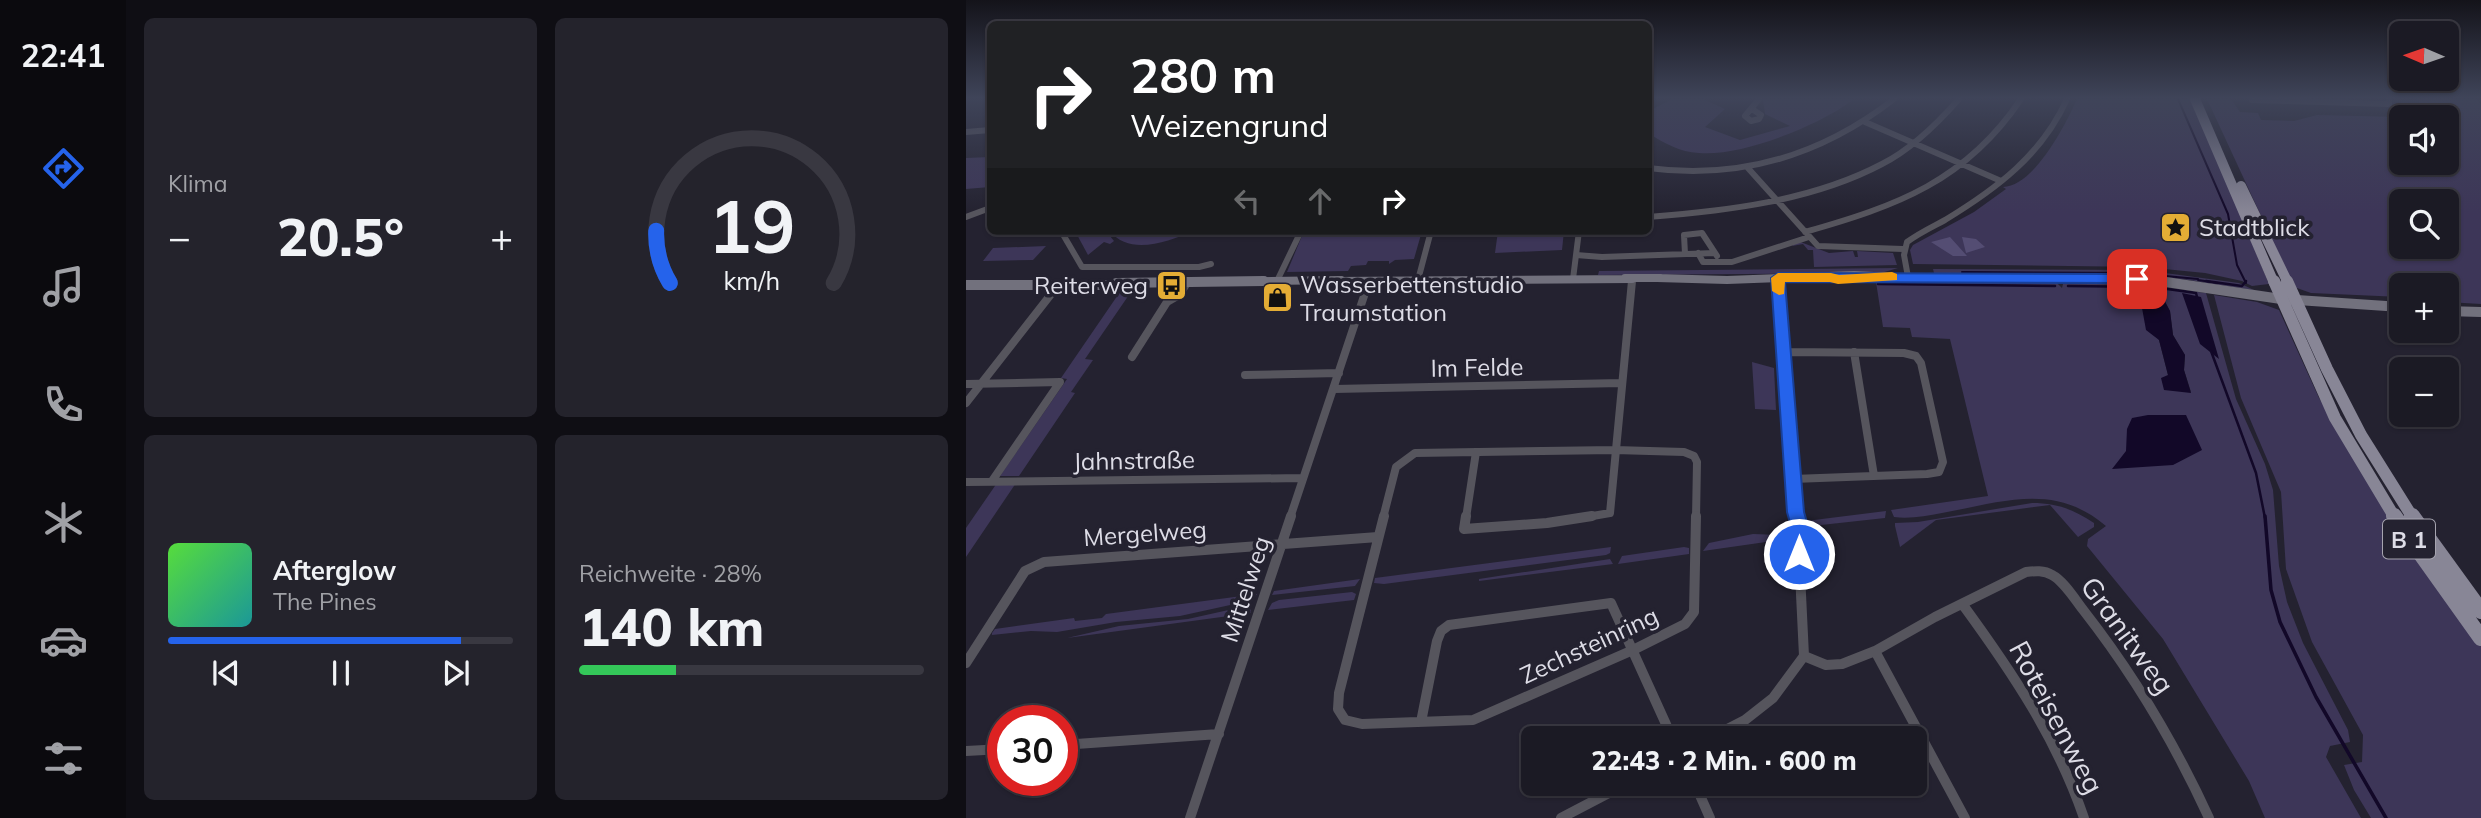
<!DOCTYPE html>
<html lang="de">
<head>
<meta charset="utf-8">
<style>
  body { margin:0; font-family:Mulish,sans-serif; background:#24232c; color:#f1f3f6; height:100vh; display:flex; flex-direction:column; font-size:26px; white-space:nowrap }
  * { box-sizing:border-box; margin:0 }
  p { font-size:23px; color:#a0a1a6 }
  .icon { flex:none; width:38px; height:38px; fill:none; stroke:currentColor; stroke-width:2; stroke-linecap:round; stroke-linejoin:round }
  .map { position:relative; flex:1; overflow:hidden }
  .details { display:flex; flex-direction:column; gap:18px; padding:18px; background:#0f0e14; width:840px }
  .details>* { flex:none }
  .hud { position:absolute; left:21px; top:21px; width:665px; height:214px; border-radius:10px; box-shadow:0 2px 5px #0004,0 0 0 2px #393841; background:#202124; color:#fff; overflow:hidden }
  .needle { width:46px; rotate:272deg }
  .controls { position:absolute; left:1423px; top:21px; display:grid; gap:14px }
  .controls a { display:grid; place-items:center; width:70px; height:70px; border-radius:10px; background:#1b1a24; box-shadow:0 2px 5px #0004,0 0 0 2px #393841; font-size:35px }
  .speed { position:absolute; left:21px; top:705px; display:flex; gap:14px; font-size:35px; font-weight:700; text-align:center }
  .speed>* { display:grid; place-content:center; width:91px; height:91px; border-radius:50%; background:#1b1a24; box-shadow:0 2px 5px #0004,0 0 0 2px #393841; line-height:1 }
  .speed .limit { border:10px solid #d22; background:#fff; color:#111 }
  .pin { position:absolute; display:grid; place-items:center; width:60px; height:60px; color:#fff; margin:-30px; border-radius:14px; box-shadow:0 4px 10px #0006 }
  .me { position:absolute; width:77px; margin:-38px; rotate:0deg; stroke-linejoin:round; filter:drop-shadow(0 0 5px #0008) }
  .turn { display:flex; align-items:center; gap:24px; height:147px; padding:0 28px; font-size:32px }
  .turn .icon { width:91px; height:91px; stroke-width:2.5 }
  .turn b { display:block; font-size:49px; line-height:60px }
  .lanes { display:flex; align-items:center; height:66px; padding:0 28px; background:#0003; justify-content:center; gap:35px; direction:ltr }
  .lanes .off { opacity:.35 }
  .big { font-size:52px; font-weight:800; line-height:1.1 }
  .details .card { flex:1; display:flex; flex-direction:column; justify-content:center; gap:10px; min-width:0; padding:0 24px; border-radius:10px; background:#24232c }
  .details .dial { align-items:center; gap:0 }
  .dial svg { height:182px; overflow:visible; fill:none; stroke:#393841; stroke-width:7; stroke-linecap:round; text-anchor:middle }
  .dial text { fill:#f1f3f6; stroke:none }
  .song { display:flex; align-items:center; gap:21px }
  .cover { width:84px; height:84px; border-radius:10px; background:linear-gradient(135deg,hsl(110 70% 55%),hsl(180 70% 35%)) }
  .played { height:7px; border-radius:4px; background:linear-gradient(90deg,#2563eb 85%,#393841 85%) }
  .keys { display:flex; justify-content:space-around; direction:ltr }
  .heat { display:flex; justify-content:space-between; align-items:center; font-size:38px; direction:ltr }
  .charge { height:10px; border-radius:5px; background:linear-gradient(90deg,#34c759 28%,#393841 0) }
  .details .tiles { flex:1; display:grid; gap:18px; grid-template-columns:repeat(2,1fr) }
  .trip { position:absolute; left:555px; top:726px; width:406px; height:70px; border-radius:10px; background:#1b1a24; box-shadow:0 2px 5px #0004,0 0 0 2px #393841; font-weight:800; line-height:70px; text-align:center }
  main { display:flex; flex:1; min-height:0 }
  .menu { display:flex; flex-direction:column; width:126px; justify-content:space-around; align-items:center; background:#0b0a0e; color:#a0a1a6 }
  .menu .icon { width:49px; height:49px }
  .menu .on { color:#2563eb }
  .menu b { font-size:32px; color:#f1f3f6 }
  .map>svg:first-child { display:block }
</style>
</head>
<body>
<main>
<nav class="menu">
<b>22:41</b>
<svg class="icon on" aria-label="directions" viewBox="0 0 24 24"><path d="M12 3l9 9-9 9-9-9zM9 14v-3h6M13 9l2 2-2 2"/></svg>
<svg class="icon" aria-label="music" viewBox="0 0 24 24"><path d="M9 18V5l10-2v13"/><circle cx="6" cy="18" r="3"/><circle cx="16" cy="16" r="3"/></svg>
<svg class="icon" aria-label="phone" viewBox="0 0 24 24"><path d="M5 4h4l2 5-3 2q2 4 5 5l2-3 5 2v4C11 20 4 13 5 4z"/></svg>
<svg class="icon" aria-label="climate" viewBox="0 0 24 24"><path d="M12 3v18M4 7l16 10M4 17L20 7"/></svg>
<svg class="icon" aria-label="car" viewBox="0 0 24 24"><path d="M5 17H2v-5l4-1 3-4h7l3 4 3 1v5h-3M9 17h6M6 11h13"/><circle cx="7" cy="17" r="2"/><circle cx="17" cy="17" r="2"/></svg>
<svg class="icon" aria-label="filters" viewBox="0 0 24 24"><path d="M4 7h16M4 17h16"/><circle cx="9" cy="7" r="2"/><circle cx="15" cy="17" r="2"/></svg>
</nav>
<section class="details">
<div class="tiles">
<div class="card"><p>Klima</p>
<div class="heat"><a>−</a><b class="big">20.5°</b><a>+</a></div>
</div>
<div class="card dial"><svg viewBox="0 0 100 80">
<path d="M14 69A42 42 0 1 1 86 69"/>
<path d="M14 69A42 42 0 0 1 8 46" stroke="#2563eb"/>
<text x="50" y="56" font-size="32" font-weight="700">19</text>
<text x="50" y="72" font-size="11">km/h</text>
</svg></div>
<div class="card">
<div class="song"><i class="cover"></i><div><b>Afterglow</b><p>The Pines</p></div></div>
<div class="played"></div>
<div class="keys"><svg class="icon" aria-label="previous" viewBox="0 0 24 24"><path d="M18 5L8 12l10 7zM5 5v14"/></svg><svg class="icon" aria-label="pause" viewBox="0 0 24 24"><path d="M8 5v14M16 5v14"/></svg><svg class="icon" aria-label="next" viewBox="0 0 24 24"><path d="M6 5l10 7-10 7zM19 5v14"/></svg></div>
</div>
<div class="card"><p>Reichweite · 28%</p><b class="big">140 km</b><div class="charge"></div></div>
</div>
</section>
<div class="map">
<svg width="1515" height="818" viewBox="0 0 1515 818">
  <rect width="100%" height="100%" fill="#242230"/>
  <!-- green -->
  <path fill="#3d3658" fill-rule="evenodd" d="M706,99h31l22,10 -20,18 35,13 50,-14 -25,-12 -2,-15h91c-33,26 -113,58 -155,54 -20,-1 -34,-10 -50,-19v-23z
    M1111,99h115l77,185 -17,2 -10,-5 -37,-8 -61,-6 -231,-3 -3,-14 3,-5 61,-33 32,-23 -3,-2c31,-1 62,-61 74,-88z
    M1241,99h24l9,13 18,1 3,7 33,1 23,-6 85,2 -1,46h45v-46h-16l-13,-18h60l4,6v199l-34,-2 -1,-17h-45v12l-90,-4 -17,-6zM1435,201h45v46h-45z
    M24,157v30l-24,2v-31z
    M109,231h31l8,10 -4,3 -6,-2 -16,13z
    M144,231h83c-25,11 -64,25 -83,0z
    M338,231h118l-8,28 -19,1 -6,4v-3h-21l-2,4 -15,1 -3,5 -61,1z
    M532,231h66l-2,19 -67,3z
    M832,241l31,12 24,-2 2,6h3l-1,-6 36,2 4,12 -83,2 -1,-17h-5l-5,-6 -11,2z
    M80,246l-13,14 -50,1 10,-13z
    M932,268l-17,5 -283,2 1,-4z
    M967,269l210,1 96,13 15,7c-38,-5 -67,-12 -104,-14 -72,-5 -144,1 -216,-3z
    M910,282l181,1 5,5 1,-4h70l73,9 30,106 29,65 8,26 6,76 8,36 16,41 45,87 2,12 -20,4 -4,11 35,61h-96l-16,-37 -86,-142 -76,-93 1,-7 18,-13c-52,-44 -103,-24 -164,-13 -16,3 -32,6 -48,4l-3,-7 97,-14 -38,-157 -38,-2 -2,-9 -27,-1zM1189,297l8,1 7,13 3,24 12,20 -1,15 7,22 -23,-17 -9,-35 -17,-32z
    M156,289h11l-48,70 8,1 -22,32 4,1 -56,83h-19l67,-97 -6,-1z
    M1248,295l43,7 22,8 40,88 129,205 33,43v172h-110l-17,-28 -10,-25 18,-3 1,-27 -51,-93 -26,-73 -5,-77 -40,-94z
    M786,362l22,6 2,42 -21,-1z
    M31,483h19l-50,74v-29z
    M1066,503c24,0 41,6 62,20v4l-16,10 -28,-32 -114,15 -36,27 -5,-21v-3l23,-1z
    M920,511l-1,7 -73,8 -6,-5z
    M787,534l30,1 4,4 -84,12 6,-8z
    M645,547l-1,6 -4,2 -222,29 -10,-1 1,-5z
    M718,547l5,1v6l-71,10 4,-8z
    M644,559l3,5 -134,17v-2z
    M394,579l-5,7 -83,9 2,-4z
    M386,592l4,2 -2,6 -86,10 4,-7 7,-3z
    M291,594l-4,6 -73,16 -64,6 -59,10 -26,-1 -39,4v-2l3,-4 79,-11 1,3 27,-3 4,-4z
    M285,605v8l-184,25 52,-12 69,-7z"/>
  <!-- water -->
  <path fill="#120828" d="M1216,293l19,4 18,62 -19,-15z
    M1188,297l9,1 7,13 3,24 12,20 -1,15 7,23 -27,-3 -3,-12 7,-3 -9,-35 -13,-10 -4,-22z
    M1182,415h38l16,35 -29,15 -61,4 14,-18 1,-22 5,-11z"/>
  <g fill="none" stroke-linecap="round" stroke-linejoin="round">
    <!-- stream-far2 -->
    <path stroke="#120828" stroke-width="2" d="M1212,99l50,115 9,51 9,18
      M996,272l171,1 65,6
      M1232,280l20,3"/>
    <!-- stream-far1 -->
    <path stroke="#120828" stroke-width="2.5" d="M1240,281l36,5 4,-5
      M912,284l177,2
      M1102,286l85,1 43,6 1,4
      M1245,351l45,122 9,45"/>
    <!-- stream -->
    <path stroke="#120828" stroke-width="3.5" d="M1299,516l6,74 9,32 36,75 70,121"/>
  </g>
  <!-- building -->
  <path fill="#544d73" d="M984,237l17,19h-14l-22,-14z
    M996,237l14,2 9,8 -19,6z"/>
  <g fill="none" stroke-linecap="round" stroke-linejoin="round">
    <!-- street-far2 -->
    <path stroke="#56555d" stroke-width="6" d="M1286,100l137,4v-5
      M786,109l9,6 -2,4 -8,2 -6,-5 14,-17
      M899,122l136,59
      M0,132l24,-2
      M781,167l71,79 85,3
      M682,168c91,12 174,-13 246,-69
      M0,217l24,-9
      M682,217c78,-6 164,-16 234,-53 30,-15 55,-40 77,-65
      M95,231l21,36h117l12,-3
      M839,232c92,-26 161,-51 216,-133
      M732,253l5,9h29l77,-25
      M719,254l-1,-19 18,-2 15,23
      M610,255l26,2 113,-4
      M942,277l-4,-22 3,-13c12,-9 25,-15 38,-22 51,-31 97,-65 122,-121
      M812,278v5
      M607,279l6,-48
      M452,280l13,-49
      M311,281l24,-50
      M666,283v-4"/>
    <!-- street-far1 -->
    <path stroke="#56555d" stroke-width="8" d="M812,281l19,237
      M818,352l120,1 12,3 5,7 22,99 -4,10 -12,2 -134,5
      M888,352l20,124
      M166,357l35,-55 12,-7 8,-12
      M279,375l94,-2
      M0,384l94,-2 -68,99
      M368,389l287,-6
      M0,403l93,-119
      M0,482l336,-4
      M324,518l79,-237
      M417,518l13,-51 19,-14 200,-3 69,2 10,4 3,6 -1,56
      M500,518l10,-66
      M615,518l29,-5 22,-232
      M828,518l1,-6"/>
    <!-- street -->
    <path stroke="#56555d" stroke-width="10" d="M418,516l-45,177 -1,16 7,11 17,4 111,-4 160,-70 52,-26 9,-12 2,-96
      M500,516l-2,13 83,-6 45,-7
      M830,516l5,14 -2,23
      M997,605c49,67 94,134 121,213
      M909,651l90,167
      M838,656l22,9 16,-1 33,-13 60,-34 91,-45c9,-1 18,-2 26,3 12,6 24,26 32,36 50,64 91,133 125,207
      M0,663l59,-92 19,-9 334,-25
      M455,722l16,-81 4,-10 8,-6 162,-22 59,130
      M697,738l17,-6 16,6
      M744,738l35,-18 28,-22 31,-42 -5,-103 -6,-22 2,-15
      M96,745l157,-11
      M0,751l37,-2
      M729,784l15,34
      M224,818l101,-302
      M595,818l65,-34"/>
    <!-- secondary-far1 -->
    <path stroke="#72717d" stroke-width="8" d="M659,278h36
      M691,278l70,2 127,-5 79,4h212l26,4
      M368,281l298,-2
      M166,283l209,-3"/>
    <!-- secondary -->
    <path stroke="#72717d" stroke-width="10" d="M1193,281l122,18 120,8
      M150,283l148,-2
      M0,285h155
      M1480,311l35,1"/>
    <!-- primary-far2 -->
    <path stroke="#888696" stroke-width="10" d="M1229,99l79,184
      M1275,186l47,97"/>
    <!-- primary-far1 -->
    <path stroke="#888696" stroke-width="12" d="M1308,281l61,137 60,100
      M1321,281l40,88 34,66 52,83"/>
    <!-- primary -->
    <path stroke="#888696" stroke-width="16" d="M1428,516l87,122
      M1446,516l69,95"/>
  </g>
  <!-- sky -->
  <linearGradient id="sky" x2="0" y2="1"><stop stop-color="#14131a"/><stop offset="0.46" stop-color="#3f4459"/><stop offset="1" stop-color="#3f4459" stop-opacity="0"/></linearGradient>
  <rect width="1515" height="213" fill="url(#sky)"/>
  <!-- route -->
  <path fill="#2563eb" stroke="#184099" stroke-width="2" d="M812,273l359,1 7,5 -7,4 -352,-1 19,230c5,16 9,31 1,47l-6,2 -7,-2 -3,-5 3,-24 -5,-18 -16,-234z"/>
  <!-- slow -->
  <path fill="#f59e0b" d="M926,272l5,2v6l-59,4 -8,-2h-45l-1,12 -5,1 -7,-4 -1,-13 7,-5h53l8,2z"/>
  <!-- icons -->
  <defs>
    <symbol id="sight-square" viewBox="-11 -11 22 22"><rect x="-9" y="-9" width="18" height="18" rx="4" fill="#e4ad35" stroke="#242230"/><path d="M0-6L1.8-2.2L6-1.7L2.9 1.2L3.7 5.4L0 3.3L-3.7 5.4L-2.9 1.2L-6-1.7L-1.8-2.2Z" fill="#111"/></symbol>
    <symbol id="bus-square" viewBox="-11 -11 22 22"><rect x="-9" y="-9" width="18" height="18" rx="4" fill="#e4ad35" stroke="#242230"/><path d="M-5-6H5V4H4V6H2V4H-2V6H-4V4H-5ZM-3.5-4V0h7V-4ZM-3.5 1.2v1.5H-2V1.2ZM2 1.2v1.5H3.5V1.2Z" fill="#111"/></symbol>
    <symbol id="shop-square" viewBox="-11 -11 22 22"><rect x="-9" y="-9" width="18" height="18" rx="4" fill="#e4ad35" stroke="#242230"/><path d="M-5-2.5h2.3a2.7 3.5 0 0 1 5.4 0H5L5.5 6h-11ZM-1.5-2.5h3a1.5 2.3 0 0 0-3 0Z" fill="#111"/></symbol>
  </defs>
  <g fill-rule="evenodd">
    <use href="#sight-square" x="1192" y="210" width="35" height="35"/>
    <use href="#bus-square" x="188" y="268" width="35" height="35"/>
    <use href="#shop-square" x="294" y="280" width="35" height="35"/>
  </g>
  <g text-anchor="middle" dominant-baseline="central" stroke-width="7" stroke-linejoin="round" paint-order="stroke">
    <!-- shield labels -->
    <rect fill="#242230" stroke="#a6a4af" stroke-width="2" x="1417" y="519.5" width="52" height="39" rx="5"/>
    <g font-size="23" font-weight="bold" fill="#dddce6">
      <text x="1443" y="539">B 1</text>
    </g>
    <!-- poi labels -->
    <g font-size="24" fill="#dddce6" stroke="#242230" text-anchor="start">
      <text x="1233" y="227">Stadtblick</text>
      <text x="334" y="284">Wasserbettenstudio<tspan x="334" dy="28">Traumstation</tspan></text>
      <text x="182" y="285" text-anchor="end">Reiterweg</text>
    </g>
    <!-- street labels -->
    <g font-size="24" fill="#dddce6" stroke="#242230">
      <text transform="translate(511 367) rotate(-1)">Im Felde</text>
      <text transform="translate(168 460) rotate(-1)">Jahnstraße</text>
      <text transform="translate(179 533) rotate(-4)">Mergelweg</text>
      <text transform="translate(279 589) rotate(-72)">Mittelweg</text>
      <text transform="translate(623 645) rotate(-25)">Zechsteinring</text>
    </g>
    <!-- near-street labels -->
    <g font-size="28" fill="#dddce6" stroke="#242230">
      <text transform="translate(1162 635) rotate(54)">Granitweg</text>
      <text transform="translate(1091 717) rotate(62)">Roteisenweg</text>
    </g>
  </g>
</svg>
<div class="controls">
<a><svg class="needle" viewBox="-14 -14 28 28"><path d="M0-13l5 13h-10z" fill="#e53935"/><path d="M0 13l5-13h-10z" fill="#a0a1a6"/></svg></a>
<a><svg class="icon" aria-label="sound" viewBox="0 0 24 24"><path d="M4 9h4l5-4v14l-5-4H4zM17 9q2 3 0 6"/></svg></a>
<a><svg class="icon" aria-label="search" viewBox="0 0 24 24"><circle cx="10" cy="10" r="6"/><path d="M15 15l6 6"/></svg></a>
<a>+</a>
<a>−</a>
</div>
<div class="speed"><div class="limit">30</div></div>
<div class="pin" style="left:1171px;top:279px;background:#d93025"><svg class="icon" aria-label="arrive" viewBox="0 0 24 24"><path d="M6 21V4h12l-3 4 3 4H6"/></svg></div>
<svg class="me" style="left:833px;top:554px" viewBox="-20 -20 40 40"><circle r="17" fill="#2563eb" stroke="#fff" stroke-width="3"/><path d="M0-11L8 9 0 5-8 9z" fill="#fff"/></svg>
<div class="trip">22:43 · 2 Min. · 600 m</div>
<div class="hud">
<div class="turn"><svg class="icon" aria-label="right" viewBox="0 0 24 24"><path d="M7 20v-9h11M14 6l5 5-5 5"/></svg><div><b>280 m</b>Weizengrund</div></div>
<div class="lanes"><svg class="icon off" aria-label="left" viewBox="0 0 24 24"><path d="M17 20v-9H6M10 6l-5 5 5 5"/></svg><svg class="icon off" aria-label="ahead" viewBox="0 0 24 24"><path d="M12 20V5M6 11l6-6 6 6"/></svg><svg class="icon" aria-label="right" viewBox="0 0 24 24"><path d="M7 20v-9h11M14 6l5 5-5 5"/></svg></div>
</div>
</div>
</main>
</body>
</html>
